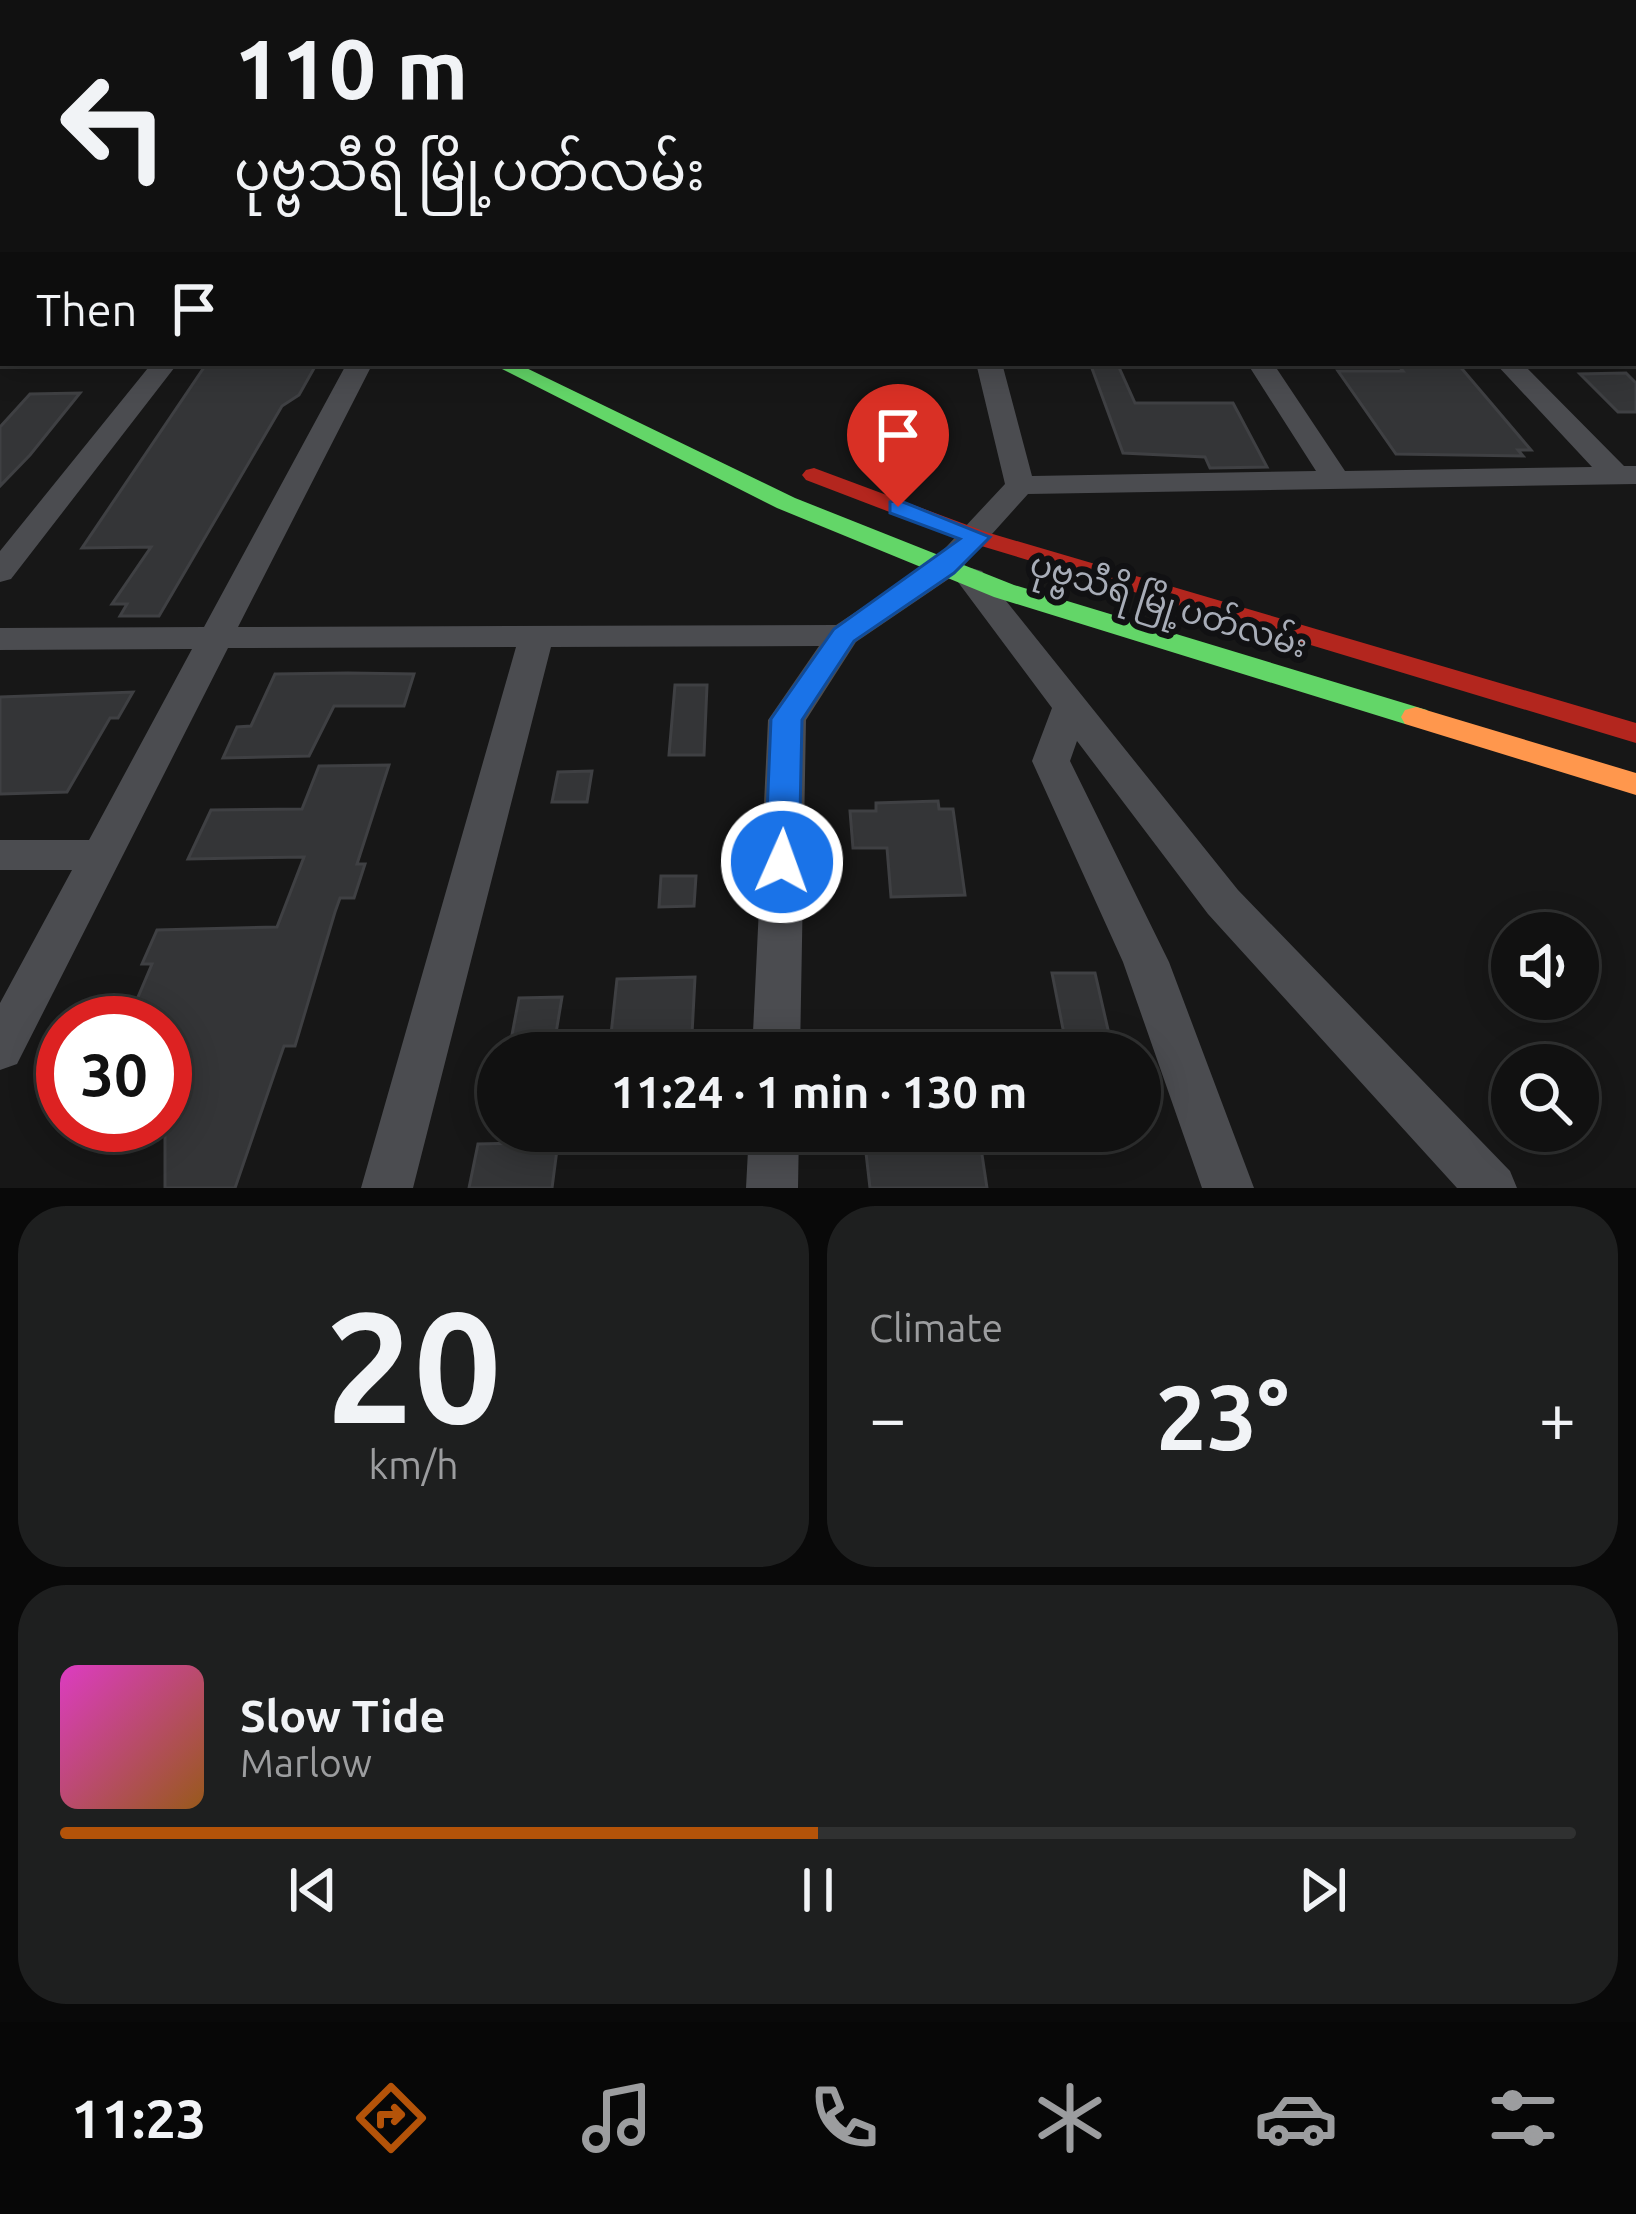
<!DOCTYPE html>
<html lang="en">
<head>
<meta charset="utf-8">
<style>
  body { margin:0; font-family:Ubuntu,"Noto Sans Myanmar",sans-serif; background:#1e1f1f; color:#f1f3f6; height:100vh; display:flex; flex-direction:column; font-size:45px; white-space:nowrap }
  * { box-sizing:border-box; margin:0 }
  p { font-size:39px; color:#9c9d9f }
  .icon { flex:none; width:66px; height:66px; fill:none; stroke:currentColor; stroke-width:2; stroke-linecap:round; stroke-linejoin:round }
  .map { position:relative; height:1188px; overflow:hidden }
  .drawer { display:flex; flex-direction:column; gap:18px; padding:18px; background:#090909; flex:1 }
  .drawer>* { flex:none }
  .banner { position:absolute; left:0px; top:0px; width:1638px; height:366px; box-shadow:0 6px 30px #0003,0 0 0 3px #303131; background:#111; color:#f1f3f6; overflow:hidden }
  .buttons { position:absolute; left:1491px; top:912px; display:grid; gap:24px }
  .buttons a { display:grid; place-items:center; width:108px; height:108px; border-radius:50%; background:#111; box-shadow:0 6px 30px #0003,0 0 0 3px #303131; font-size:60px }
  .speed { position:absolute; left:36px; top:996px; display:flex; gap:24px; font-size:60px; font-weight:700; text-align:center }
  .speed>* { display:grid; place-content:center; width:156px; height:156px; border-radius:50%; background:#111; box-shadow:0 6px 30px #0003,0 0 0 3px #303131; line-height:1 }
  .speed .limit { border:18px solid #d22; background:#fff; color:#111 }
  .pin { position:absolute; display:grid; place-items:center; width:102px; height:102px; color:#fff; margin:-123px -51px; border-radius:50% 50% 50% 0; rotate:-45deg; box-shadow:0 0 12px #0007 }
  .pin .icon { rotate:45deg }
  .me { position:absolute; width:132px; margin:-66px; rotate:2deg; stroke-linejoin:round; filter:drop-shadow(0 0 9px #0008) }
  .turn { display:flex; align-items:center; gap:42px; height:252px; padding:0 36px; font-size:54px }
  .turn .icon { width:156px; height:156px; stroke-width:2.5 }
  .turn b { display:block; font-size:84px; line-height:102px }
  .then { display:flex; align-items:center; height:114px; padding:0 36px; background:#0003; gap:24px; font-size:45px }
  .big { font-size:90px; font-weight:700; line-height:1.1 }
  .drawer .tile { flex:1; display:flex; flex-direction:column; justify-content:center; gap:18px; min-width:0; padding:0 42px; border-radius:48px; background:#1e1f1f }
  .drawer .dial { align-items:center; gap:0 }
  .dial b { font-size:156px; line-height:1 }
  .song { display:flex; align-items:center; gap:36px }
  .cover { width:144px; height:144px; border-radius:18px; background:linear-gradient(135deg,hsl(310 70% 55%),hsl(30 70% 35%)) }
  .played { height:12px; border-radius:6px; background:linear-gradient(90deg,#b45309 50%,#303131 50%) }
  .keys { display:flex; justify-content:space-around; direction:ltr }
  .heat { display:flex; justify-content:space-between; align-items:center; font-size:66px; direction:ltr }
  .drawer .tiles { flex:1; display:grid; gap:18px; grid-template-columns:1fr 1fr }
  .tile:last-child { grid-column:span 2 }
  .trip { position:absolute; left:477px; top:1032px; width:684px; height:120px; border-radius:60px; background:#111; box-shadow:0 6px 30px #0003,0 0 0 3px #303131; font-weight:700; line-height:120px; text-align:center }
  .dock { display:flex; height:192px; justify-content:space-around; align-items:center; background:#070707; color:#9c9d9f }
  .dock .icon { width:84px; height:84px }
  .dock .current { color:#b45309 }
  .dock b { font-size:54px; color:#f1f3f6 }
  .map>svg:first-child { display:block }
</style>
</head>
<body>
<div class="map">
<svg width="1636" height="1188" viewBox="0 0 1636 1188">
  <rect width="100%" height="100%" fill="#171717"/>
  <!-- building -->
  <path fill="#343537" stroke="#3f4043" stroke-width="3" d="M207,363h110l-18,32 -17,11 -123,210h-39l7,-12h-15l39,-57 -69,1z
    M1090,363h27l18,40h98l34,64 -57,1 -5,-11 -82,-4z
    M1397,363h60l74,87h-13l5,6 -127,-2 -58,-83h65z
    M1626,373l10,10v29h-18l-38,-38z
    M80,393l-50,62 -30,31v-59l30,-33z
    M275,674l73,-1 66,1 -10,32h-70l-25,50 -86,2 14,-31 14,-1z
    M675,685h32l-3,70h-35z
    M133,692l-15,26h-8l-43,74 -67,2v-97z
    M389,765l-32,99h8l-11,34h-14l-5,14 -40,134h-11l-49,142h-70v-165h-38l25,-59h-10l15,-34 120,-3 27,-70 -116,2 23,-49 91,-1 17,-43z
    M592,771l-5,31h-35l6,-30z
    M938,801l1,8h14l12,86 -74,2 -4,-49h-34l-3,-37h26v-8z
    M661,876h35l-2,30 -35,1z
    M1052,973h43l14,61h-45z
    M695,977l-4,76h-82l8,-74z
    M562,997l-7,42 -44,1 8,-42z
    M558,1142l-6,46h-83l9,-44z
    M981,1148l6,40h-117l-4,-35z"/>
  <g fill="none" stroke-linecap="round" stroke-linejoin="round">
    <!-- street -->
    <path fill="#4b4c50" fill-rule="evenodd" d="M64,0h17l-19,3z
      M202,0h16l-18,3z
      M344,0h15l-17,3z
      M475,0h14l-16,3z
      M615,0h14l-15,3z
      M745,0h14l-15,3z
      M888,0h14l1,3h-14z
      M1026,0h14l2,3h-14z
      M1156,0h15l2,3h-15z
      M1297,0h16l2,3h-16z
      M1423,0h17l2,3h-16z
      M1560,0h17l3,3h-17z
      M1635,31h1v9h-1z
      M1635,90h1v10h-1z
      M1635,121h1v10h-1z
      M3,160v13l-3,1v-13z
      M1635,254h1v14h-1z
      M3,307v16l-3,1v-16z
      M152,363h26l-167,216 -11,3v-31z
      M347,363h26l-135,264 598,-2 98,-65 71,-76 -29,-121h26l30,113 284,-5 -69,-108h26l72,108 247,-4 -97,-104h27l102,103h12v18l-608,10 -72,80 -100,68 -50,78 -6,333h-48l16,-333 51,-74 -268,1 -138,541h-52l155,-541 -288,1 -211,416 -17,6v-67l72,-133h-72v-30h89l103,-191 -192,1v-22l204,-1z
      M971,568l11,3 256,319 272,281 7,17h-60l-249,-274 -131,-173 -7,20 99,201 85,226h-52l-79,-226 -91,-201 20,-53 -97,-130z
      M749,1131h50l-1,57h-52z"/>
    <!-- fast -->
    <path fill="#63d668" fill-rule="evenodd" d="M490,363h26l279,135 219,87 413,125 4,7 -4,7h-22l-411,-127 -217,-89z"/>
    <!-- slow -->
    <path fill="#ff974d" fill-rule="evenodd" d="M0,128h3v9h-3z
      M1416,707l220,66v22l-231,-71 -4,-7 4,-7z"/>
    <!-- jam -->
    <path fill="#b3261e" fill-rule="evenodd" d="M814,468l172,64 650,191v20l-668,-201 -162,-62 -4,-5 4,-5z"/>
  </g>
  <!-- route -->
  <path fill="#1a73e8" stroke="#114b97" stroke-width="3" d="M898,500l92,37 -36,36 -100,68 -52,79 -3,142 -5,10h-24l-5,-10 6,-143 63,-90 126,-90 -70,-26v-11z"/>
  <g text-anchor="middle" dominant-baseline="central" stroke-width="12" stroke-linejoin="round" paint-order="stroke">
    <!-- street labels -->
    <g font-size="33" fill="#a8adb8" stroke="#111113">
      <text transform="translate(1169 604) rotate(17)">ပုဗ္ဗသီရိ မြို့ပတ်လမ်း</text>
    </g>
  </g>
</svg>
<div class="buttons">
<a><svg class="icon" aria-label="sound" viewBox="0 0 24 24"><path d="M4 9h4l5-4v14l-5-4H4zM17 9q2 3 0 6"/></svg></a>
<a><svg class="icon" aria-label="search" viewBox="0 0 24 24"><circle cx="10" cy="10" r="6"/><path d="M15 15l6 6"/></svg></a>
</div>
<div class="speed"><div class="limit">30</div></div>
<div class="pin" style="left:898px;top:507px;background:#d93025"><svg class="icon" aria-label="arrive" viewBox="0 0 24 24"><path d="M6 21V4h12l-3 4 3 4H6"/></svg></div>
<svg class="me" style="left:782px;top:862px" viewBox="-20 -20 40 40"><circle r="17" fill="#1a73e8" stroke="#fff" stroke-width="3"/><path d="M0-11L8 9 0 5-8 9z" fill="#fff"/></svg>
<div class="trip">11:24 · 1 min · 130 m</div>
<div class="banner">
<div class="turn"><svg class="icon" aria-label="left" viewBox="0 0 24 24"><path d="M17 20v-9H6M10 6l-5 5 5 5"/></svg><div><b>110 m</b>ပုဗ္ဗသီရိ မြို့ပတ်လမ်း</div></div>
<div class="then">Then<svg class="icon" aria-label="arrive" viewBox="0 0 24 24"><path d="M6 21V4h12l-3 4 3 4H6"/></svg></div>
</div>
</div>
<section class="drawer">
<div class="tiles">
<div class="tile dial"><b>20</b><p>km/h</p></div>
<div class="tile"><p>Climate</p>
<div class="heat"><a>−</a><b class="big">23°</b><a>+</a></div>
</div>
<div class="tile">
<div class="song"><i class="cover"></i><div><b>Slow Tide</b><p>Marlow</p></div></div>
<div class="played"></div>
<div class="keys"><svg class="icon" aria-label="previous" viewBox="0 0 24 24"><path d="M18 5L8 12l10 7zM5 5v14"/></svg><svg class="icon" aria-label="pause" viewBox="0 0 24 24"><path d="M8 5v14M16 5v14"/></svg><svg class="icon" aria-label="next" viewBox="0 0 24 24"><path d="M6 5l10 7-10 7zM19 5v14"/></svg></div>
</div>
</div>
</section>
<nav class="dock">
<b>11:23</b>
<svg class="icon current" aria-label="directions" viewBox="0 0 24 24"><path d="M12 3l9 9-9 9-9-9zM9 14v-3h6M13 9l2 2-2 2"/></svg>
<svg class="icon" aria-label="music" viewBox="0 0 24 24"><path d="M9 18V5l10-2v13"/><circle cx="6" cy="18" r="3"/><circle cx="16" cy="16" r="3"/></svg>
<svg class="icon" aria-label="phone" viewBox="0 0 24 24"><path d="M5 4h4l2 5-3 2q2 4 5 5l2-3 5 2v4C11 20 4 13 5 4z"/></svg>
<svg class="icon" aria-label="climate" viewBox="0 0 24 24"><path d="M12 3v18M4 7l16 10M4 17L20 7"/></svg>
<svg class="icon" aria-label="car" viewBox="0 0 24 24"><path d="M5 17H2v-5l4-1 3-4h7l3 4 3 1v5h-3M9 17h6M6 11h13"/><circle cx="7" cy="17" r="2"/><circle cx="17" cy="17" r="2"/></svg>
<svg class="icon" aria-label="filters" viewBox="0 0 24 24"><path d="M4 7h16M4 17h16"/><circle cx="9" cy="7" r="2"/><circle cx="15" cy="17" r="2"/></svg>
</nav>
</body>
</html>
